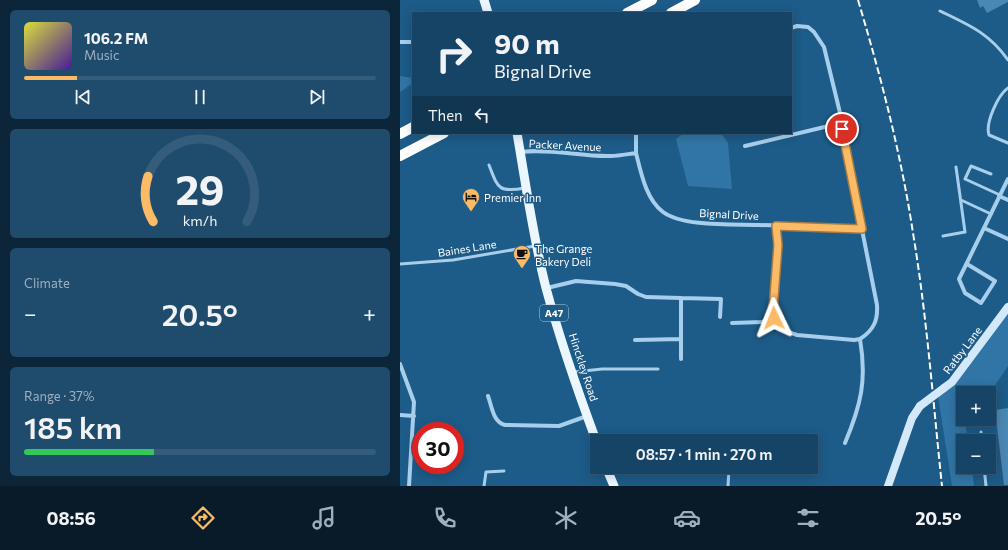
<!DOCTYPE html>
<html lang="en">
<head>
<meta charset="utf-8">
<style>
  body { margin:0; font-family:Commissioner,sans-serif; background:#1f4b6c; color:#f1f3f6; height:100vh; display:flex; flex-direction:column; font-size:15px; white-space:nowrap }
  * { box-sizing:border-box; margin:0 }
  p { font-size:13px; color:#9eb0bf }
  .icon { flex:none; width:22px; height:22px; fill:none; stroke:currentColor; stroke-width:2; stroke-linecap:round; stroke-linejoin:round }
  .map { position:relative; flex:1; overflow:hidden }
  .panel { display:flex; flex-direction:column; gap:10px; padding:10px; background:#0c2538; width:400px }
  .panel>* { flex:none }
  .banner { position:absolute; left:12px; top:12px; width:380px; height:122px; border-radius:0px; box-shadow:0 2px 10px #0003,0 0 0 1px #355c7a; background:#164466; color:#f1f3f6; overflow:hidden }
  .controls { position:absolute; left:556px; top:386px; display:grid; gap:8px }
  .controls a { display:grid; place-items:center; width:40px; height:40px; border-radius:0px; background:#164466; box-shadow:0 2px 10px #0003,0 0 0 1px #355c7a; font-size:20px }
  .speed { position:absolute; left:12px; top:422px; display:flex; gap:8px; font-size:20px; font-weight:700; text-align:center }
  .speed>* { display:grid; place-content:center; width:52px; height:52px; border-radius:50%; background:#164466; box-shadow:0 2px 10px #0003,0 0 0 1px #355c7a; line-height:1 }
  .speed .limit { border:6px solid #d22; background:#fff; color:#111 }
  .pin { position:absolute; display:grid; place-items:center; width:34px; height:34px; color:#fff; margin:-17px; border:2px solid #fff; border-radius:50%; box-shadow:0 1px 4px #0007 }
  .me { position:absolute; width:44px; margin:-22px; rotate:358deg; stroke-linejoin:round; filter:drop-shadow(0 0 3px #0008) }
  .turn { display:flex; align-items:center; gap:14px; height:84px; padding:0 16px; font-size:18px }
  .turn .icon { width:52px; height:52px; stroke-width:2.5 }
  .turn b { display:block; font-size:28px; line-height:34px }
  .then { display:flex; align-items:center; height:38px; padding:0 16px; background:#0003; gap:8px; font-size:15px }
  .big { font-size:30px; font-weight:600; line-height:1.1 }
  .panel .widget { flex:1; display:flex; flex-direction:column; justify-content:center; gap:6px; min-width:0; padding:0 14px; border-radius:6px; background:#1f4b6c }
  .panel .dial { align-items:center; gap:0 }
  .dial svg { height:104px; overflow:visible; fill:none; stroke:#355c7a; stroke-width:7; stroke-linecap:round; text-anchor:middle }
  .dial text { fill:#f1f3f6; stroke:none }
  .song { display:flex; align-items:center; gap:12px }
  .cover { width:48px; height:48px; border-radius:6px; background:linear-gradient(135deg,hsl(60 70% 55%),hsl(260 70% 35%)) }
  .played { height:4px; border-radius:2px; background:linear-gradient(90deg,#fbbb66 15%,#355c7a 15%) }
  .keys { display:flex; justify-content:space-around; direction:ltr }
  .heat { display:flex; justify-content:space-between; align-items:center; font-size:22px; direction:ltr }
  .charge { height:6px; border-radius:3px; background:linear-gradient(90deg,#34c759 37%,#355c7a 0) }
  .trip { position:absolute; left:190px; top:434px; width:228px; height:40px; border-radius:0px; background:#164466; box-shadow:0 2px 10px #0003,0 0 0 1px #355c7a; font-weight:600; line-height:40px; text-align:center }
  .tabs { display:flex; height:64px; justify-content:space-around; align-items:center; background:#091b29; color:#9eb0bf }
  .tabs .icon { width:28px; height:28px }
  .tabs .selected { color:#fbbb66 }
  .tabs b { font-size:18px; color:#f1f3f6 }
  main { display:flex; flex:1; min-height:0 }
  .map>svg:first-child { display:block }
</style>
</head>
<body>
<main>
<section class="panel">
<div class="widget">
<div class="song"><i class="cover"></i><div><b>106.2 FM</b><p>Music</p></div></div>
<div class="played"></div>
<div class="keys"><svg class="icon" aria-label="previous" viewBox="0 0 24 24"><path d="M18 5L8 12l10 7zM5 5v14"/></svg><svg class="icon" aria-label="pause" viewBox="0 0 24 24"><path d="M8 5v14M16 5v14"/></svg><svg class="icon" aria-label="next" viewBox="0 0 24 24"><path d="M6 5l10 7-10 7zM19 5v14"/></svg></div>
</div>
<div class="widget dial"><svg viewBox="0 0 100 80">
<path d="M14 69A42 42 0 1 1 86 69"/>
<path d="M14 69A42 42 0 0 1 10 34" stroke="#fbbb66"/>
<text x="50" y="56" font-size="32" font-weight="700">29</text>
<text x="50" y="72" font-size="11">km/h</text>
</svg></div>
<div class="widget"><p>Climate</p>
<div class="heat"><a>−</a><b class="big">20.5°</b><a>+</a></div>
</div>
<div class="widget"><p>Range · 37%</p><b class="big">185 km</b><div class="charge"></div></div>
</section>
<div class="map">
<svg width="608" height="486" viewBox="0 0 608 486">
  <rect width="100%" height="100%" fill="#1d5b88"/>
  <!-- green -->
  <path fill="#3175a6" d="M0,76l13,2v5l-13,9z
    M284,133h37l7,10 4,46 -44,-3 -12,-47z
    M608,310v56l-19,28v-1h-26v26h9l-6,9 2,13h-5v26h9l2,19h-22l-14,-90z"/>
  <!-- building -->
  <path fill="#4a87b2" d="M577,0h31v2l-21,11 -4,-7 -3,2z
    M608,408v77h-4l-9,-75z"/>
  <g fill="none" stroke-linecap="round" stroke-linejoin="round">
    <!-- service -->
    <path stroke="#a7cfeb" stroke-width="3" d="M540,11c29,14 49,22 68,49
      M608,88c-10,7 -23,35 -19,47l19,8
      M89,165c9,23 9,28 36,23
      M591,174l-20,-8 -6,13 35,16
      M561,200l30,14
      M543,236l22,-4 -9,-65
      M0,264l53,-4 82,-14
      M174,372l28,-3h56
      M581,432l1,9
      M584,467l2,19
      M84,486l2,-14 18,-1
      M328,486l1,-17"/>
    <!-- minor -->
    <path stroke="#a7cfeb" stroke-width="4" d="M391,28l6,-2 11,1 6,5 10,15 17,70 -4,7 5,5 35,176c1,15 -3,25 -17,34 7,41 1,66 -15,104
      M0,42h13
      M345,146l92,-22
      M121,152c30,-4 60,5 90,4 8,0 17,-2 25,-3v-20
      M236,153c5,20 10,46 27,59 20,15 71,12 96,13 34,1 68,3 103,4
      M599,196l9,4
      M376,226l2,19 -5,65c3,14 11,21 24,25l57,5 6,-1
      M584,228l24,11
      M567,264l28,17 -14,22 -16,-10 -6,-14 49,-100
      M147,288l29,-7 39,3 11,2 12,8 8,3 35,1v61
      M281,298l40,1 -1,18
      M332,323l30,-1 12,-5
      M235,340l46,-1
      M0,364l14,38 -5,84
      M88,396c4,11 5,26 17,29l54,1 28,-10
      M0,415l14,1
      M274,467l91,4
      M209,473l13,-6"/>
    <!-- secondary -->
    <path stroke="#d3e8f8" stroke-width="8" d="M544,388l8,-6 56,-75
      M488,486l24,-68 8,-12"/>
    <!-- primary -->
    <path stroke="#ecf6fe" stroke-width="9" d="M84,0l4,13
      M117,133c9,52 16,104 29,155 14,52 32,104 51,155
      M206,467l8,19"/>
    <!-- motorway -->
    <path stroke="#fff" stroke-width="10" d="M227,13l25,-13
      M271,13l24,-13
      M0,134l13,-7
      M0,156l44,-23"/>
    <!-- rail -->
    <path stroke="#fff" stroke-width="2" stroke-dasharray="7 3" stroke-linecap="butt" d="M458,0c23,77 43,154 55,233 14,84 20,169 29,253"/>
    <!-- secondary-bridge -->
    <path stroke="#d3e8f8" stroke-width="8" d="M520,406l24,-18"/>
  </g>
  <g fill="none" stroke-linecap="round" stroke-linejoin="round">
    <defs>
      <path id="route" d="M374,318l-1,-8 5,-65 -2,-19 86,3 -20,-100"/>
    </defs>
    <!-- route casing -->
    <use href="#route" stroke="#a37a42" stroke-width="10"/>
    <!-- route -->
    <use href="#route" stroke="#fbbb66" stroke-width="7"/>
  </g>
  <!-- icons -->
  <defs>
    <symbol id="hotel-pin" viewBox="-11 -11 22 30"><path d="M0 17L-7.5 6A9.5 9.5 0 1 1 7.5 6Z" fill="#fbbb66" stroke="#1d5b88"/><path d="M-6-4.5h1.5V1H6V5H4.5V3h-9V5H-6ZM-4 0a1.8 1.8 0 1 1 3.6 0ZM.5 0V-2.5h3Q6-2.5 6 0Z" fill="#111"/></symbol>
    <symbol id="cafe-pin" viewBox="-11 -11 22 30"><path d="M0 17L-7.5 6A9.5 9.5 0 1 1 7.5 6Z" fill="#fbbb66" stroke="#1d5b88"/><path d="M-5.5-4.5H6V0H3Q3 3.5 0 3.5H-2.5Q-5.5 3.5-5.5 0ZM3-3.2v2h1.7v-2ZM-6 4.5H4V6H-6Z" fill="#111"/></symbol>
  </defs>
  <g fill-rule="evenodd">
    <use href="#hotel-pin" x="61" y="187" width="20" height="27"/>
    <use href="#cafe-pin" x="112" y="244" width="20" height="27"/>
  </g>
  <g text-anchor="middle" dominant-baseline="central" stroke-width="3" stroke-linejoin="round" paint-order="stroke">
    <!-- shield labels -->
    <rect fill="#1d5b88" stroke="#bbcedb" stroke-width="1" x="140" y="305" width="28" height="16" rx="3"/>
    <g font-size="10" font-weight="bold" fill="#fff">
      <text x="154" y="313">A47</text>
    </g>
    <!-- street labels -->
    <g font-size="11" fill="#fff" stroke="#1d5b88">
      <text transform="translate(165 145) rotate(3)">Packer Avenue</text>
      <text transform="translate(329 214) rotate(3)">Bignal Drive</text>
      <text transform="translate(67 248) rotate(-9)">Baines Lane</text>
      <text transform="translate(562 350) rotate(-53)">Ratby Lane</text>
      <text transform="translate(184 367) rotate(72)">Hinckley Road</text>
    </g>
    <!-- poi labels -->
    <g font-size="11" fill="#fff" stroke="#1d5b88" text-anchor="start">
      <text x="84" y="197">Premier Inn</text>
      <text x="135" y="248">The Grange<tspan x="135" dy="13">Bakery Deli</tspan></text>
    </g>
  </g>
</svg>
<div class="controls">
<a>+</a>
<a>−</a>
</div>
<div class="speed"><div class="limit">30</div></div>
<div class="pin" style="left:442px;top:129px;background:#d93025"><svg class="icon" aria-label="arrive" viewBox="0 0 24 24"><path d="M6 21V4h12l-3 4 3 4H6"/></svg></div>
<svg class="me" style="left:374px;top:318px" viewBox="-20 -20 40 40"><path d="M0-17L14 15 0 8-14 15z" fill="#fbbb66" stroke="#fff" stroke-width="4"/></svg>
<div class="trip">08:57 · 1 min · 270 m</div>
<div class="banner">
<div class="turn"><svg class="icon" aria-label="right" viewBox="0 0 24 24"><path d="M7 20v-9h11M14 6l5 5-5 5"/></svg><div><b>90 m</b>Bignal Drive</div></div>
<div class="then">Then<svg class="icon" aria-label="left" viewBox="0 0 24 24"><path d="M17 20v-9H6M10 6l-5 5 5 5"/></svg></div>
</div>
</div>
</main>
<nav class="tabs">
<b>08:56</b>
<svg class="icon selected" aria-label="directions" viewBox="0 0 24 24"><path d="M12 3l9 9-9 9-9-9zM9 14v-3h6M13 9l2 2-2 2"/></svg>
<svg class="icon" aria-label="music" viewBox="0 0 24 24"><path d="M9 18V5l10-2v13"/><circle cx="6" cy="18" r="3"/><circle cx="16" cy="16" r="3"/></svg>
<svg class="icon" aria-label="phone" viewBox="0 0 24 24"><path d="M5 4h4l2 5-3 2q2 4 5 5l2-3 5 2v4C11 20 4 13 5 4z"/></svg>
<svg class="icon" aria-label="climate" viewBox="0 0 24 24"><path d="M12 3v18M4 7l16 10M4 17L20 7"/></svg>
<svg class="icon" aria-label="car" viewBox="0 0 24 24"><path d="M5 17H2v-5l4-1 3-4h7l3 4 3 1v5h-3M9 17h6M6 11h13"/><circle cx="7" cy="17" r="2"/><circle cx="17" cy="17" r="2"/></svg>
<svg class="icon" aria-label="filters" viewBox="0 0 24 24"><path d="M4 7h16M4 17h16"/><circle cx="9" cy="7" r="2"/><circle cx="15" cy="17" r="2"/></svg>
<b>20.5°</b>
</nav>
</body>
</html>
